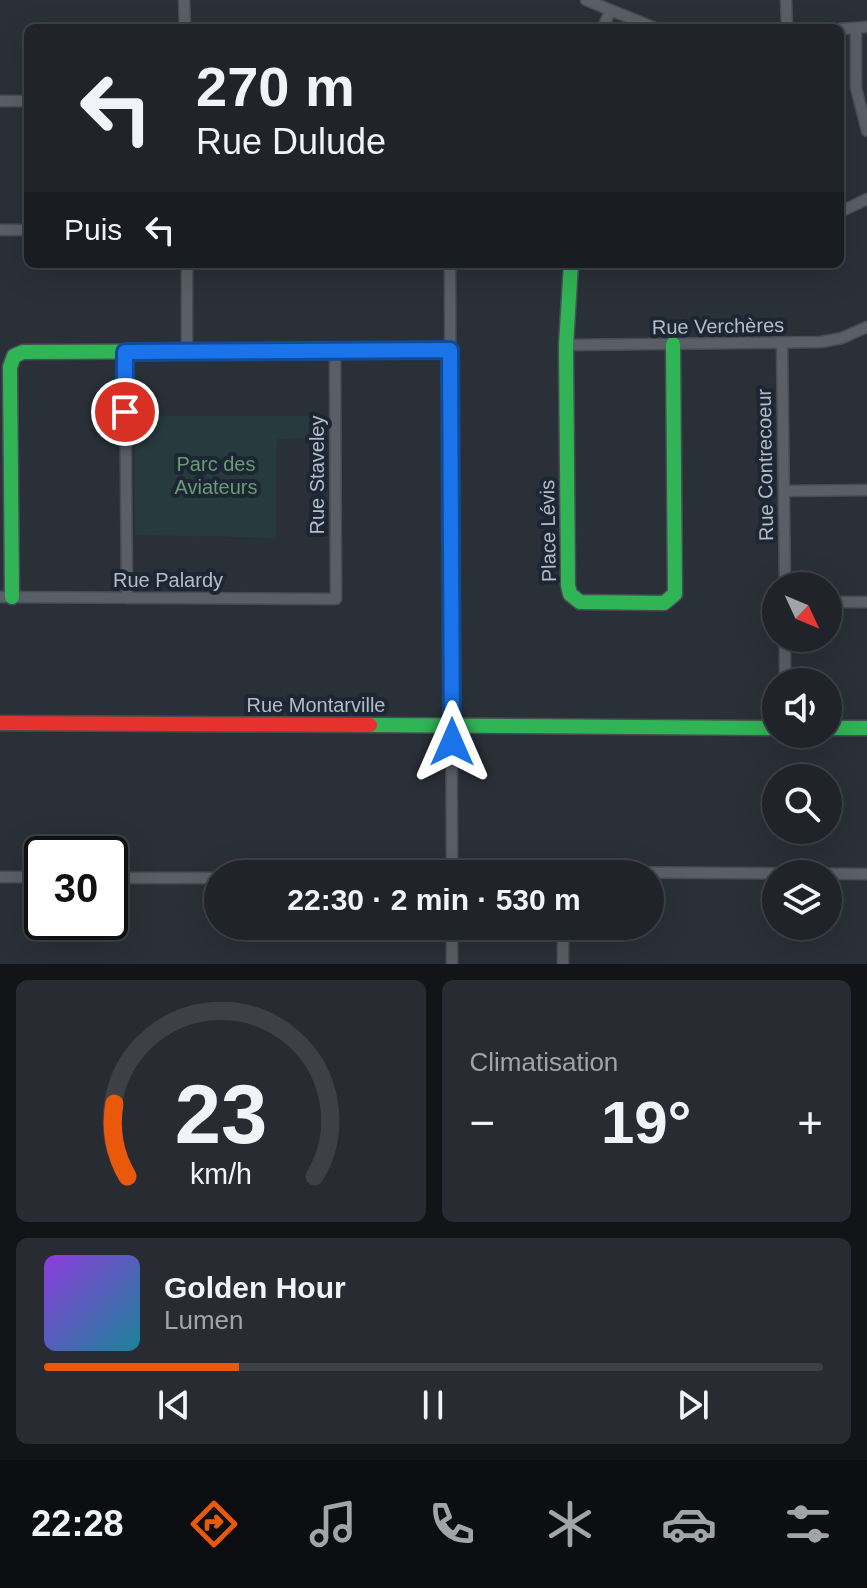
<!DOCTYPE html>
<html lang="fr">
<head>
<meta charset="utf-8">
<style>
  body { margin:0; font-family:Helvetica,sans-serif; background:#282c32; color:#f1f3f6; height:100vh; display:flex; flex-direction:column; font-size:30px; white-space:nowrap }
  * { box-sizing:border-box; margin:0 }
  p { font-size:26px; color:#a2a4a8 }
  .icon { flex:none; width:44px; height:44px; fill:none; stroke:currentColor; stroke-width:2; stroke-linecap:round; stroke-linejoin:round }
  .map { position:relative; height:964px; overflow:hidden }
  .side { display:flex; flex-direction:column; gap:16px; padding:16px; background:#121417; flex:1 }
  .side>* { flex:none }
  .banner { position:absolute; left:24px; top:24px; width:820px; height:244px; border-radius:12px; box-shadow:0 8px 32px #0002,0 0 0 2px #3d4147; background:#20242a; color:#f1f3f6; overflow:hidden }
  .needle { width:52px; rotate:134deg }
  .fabs { position:absolute; left:762px; top:572px; display:grid; gap:16px }
  .fabs a { display:grid; place-items:center; width:80px; height:80px; border-radius:50%; background:#20242a; box-shadow:0 8px 32px #0002,0 0 0 2px #3d4147; font-size:40px }
  .speed { position:absolute; left:24px; top:836px; display:flex; gap:16px; font-size:40px; font-weight:700; text-align:center }
  .speed>* { display:grid; place-content:center; width:104px; height:104px; border-radius:50%; background:#20242a; box-shadow:0 8px 32px #0002,0 0 0 2px #3d4147; line-height:1 }
  .speed .limit { border:4px solid #111; border-radius:12px; background:#fff; color:#111 }
  .pin { position:absolute; display:grid; place-items:center; width:68px; height:68px; color:#fff; margin:-34px; border:4px solid #fff; border-radius:50%; box-shadow:0 2px 8px #0007 }
  .me { position:absolute; width:88px; margin:-44px; rotate:0deg; stroke-linejoin:round; filter:drop-shadow(0 0 6px #0008) }
  .turn { display:flex; align-items:center; gap:28px; height:168px; padding:0 40px; font-size:36px }
  .turn .icon { width:104px; height:104px; stroke-width:2.5 }
  .turn b { display:block; font-size:56px; line-height:68px }
  .then { display:flex; align-items:center; height:76px; padding:0 40px; background:#0003; gap:16px; font-size:30px }
  .big { font-size:60px; font-weight:700; line-height:1.1 }
  .side .card { flex:1; display:flex; flex-direction:column; justify-content:center; gap:12px; min-width:0; padding:0 28px; border-radius:12px; background:#282c32 }
  .side .dial { align-items:center; gap:0 }
  .dial svg { height:208px; overflow:visible; fill:none; stroke:#3d4147; stroke-width:7; stroke-linecap:round; text-anchor:middle }
  .dial text { fill:#f1f3f6; stroke:none }
  .song { display:flex; align-items:center; gap:24px }
  .cover { width:96px; height:96px; border-radius:12px; background:linear-gradient(135deg,hsl(270 70% 55%),hsl(190 70% 35%)) }
  .played { height:8px; border-radius:4px; background:linear-gradient(90deg,#ea580c 25%,#3d4147 25%) }
  .keys { display:flex; justify-content:space-around; direction:ltr }
  .heat { display:flex; justify-content:space-between; align-items:center; font-size:44px; direction:ltr }
  .side .tiles { flex:1; display:grid; gap:16px; grid-template-columns:1fr 1fr }
  .card:last-child { grid-column:span 2 }
  .trip { position:absolute; left:204px; top:860px; width:460px; height:80px; border-radius:40px; background:#20242a; box-shadow:0 8px 32px #0002,0 0 0 2px #3d4147; font-weight:700; line-height:80px; text-align:center }
  .tabs { display:flex; height:128px; justify-content:space-around; align-items:center; background:#0d0e11; color:#a2a4a8 }
  .tabs .icon { width:56px; height:56px }
  .tabs .on { color:#ea580c }
  .tabs b { font-size:36px; color:#f1f3f6 }
  .map>svg:first-child { display:block }
</style>
</head>
<body>
<div class="map">
<svg width="867" height="964" viewBox="0 0 867 964">
  <rect width="100%" height="100%" fill="#2a3038"/>
  <!-- green -->
  <path fill="#273a3e" d="M134,416h194v22l-51,1 -1,99 -141,-3z"/>
  <g fill="none" stroke-linecap="round" stroke-linejoin="round">
    <defs>
      <path id="street" d="M184,0l1,28
        M586,0l69,28
        M786,0l1,28
        M603,28l7,-17
        M840,29l27,-2
        M856,29v59l11,43
        M0,101h28
        M840,212l27,-13
        M0,230h28
        M187,264v87
        M450,264l2,610
        M782,343l3,243
        M566,345l255,-3 21,-4 25,-11
        M125,352l2,246
        M784,491l83,-1
        M0,597l336,2 -1,-249
        M828,602h39
        M785,638v44
        M573,874l9,-2 285,2
        M0,877h42
        M110,878h108
        M452,926v38
        M452,927l111,-1v38"/>
      <path id="fast" d="M571,264l-5,81 2,240 2,9 10,8 84,1 11,-9 -2,-250
        M12,597l-2,-230 4,-11 9,-4 427,-2
        M370,725l406,3
        M828,728h39"/>
      <path id="jam" d="M0,723l370,2"/>
    </defs>
    <!-- street casing -->
    <use href="#street" stroke="#484c55" stroke-width="13"/>
    <!-- fast casing -->
    <use href="#fast" stroke="#484c55" stroke-width="17"/>
    <!-- jam casing -->
    <use href="#jam" stroke="#484c55" stroke-width="17"/>
    <!-- street -->
    <use href="#street" stroke="#5a5e66" stroke-width="10"/>
    <!-- fast -->
    <use href="#fast" stroke="#30b455" stroke-width="14"/>
    <!-- jam -->
    <use href="#jam" stroke="#e5322d" stroke-width="14"/>
  </g>
  <g fill="none" stroke-linecap="round" stroke-linejoin="round">
    <defs>
      <path id="route" d="M125,412v-60l325,-2 2,392"/>
    </defs>
    <!-- route casing -->
    <use href="#route" stroke="#114b97" stroke-width="20"/>
    <!-- route -->
    <use href="#route" stroke="#1a73e8" stroke-width="14"/>
  </g>
  <g text-anchor="middle" dominant-baseline="central" stroke-width="8" stroke-linejoin="round" paint-order="stroke">
    <!-- street labels -->
    <g font-size="20" fill="#b4bcc9" stroke="#1d2633">
      <text transform="translate(718 326) rotate(-1)">Rue Verchères</text>
      <text transform="translate(765 465) rotate(-91)">Rue Contrecoeur</text>
      <text transform="translate(317 475) rotate(-90)">Rue Staveley</text>
      <text transform="translate(548 531) rotate(-91)">Place Lévis</text>
      <text x="168" y="580">Rue Palardy</text>
      <text x="316" y="705">Rue Montarville</text>
    </g>
    <!-- park labels -->
    <g font-size="20" fill="#6b9a76" stroke="#1d2633">
      <text x="216" y="464">Parc des<tspan x="216" dy="23">Aviateurs</tspan></text>
    </g>
  </g>
</svg>
<div class="fabs">
<a><svg class="needle" viewBox="-14 -14 28 28"><path d="M0-13l5 13h-10z" fill="#e53935"/><path d="M0 13l5-13h-10z" fill="#a2a4a8"/></svg></a>
<a><svg class="icon" aria-label="sound" viewBox="0 0 24 24"><path d="M4 9h4l5-4v14l-5-4H4zM17 9q2 3 0 6"/></svg></a>
<a><svg class="icon" aria-label="search" viewBox="0 0 24 24"><circle cx="10" cy="10" r="6"/><path d="M15 15l6 6"/></svg></a>
<a><svg class="icon" aria-label="layers" viewBox="0 0 24 24"><path d="M12 4l9 5-9 5-9-5zM3 14l9 5 9-5"/></svg></a>
</div>
<div class="speed"><div class="limit">30</div></div>
<div class="pin" style="left:125px;top:412px;background:#d93025"><svg class="icon" aria-label="arrive" viewBox="0 0 24 24"><path d="M6 21V4h12l-3 4 3 4H6"/></svg></div>
<svg class="me" style="left:452px;top:742px" viewBox="-20 -20 40 40"><path d="M0-17L14 15 0 8-14 15z" fill="#1a73e8" stroke="#fff" stroke-width="4"/></svg>
<div class="trip">22:30 · 2 min · 530 m</div>
<div class="banner">
<div class="turn"><svg class="icon" aria-label="left" viewBox="0 0 24 24"><path d="M17 20v-9H6M10 6l-5 5 5 5"/></svg><div><b>270 m</b>Rue Dulude</div></div>
<div class="then">Puis<svg class="icon" aria-label="left" viewBox="0 0 24 24"><path d="M17 20v-9H6M10 6l-5 5 5 5"/></svg></div>
</div>
</div>
<section class="side">
<div class="tiles">
<div class="card dial"><svg viewBox="0 0 100 80">
<path d="M14 69A42 42 0 1 1 86 69"/>
<path d="M14 69A42 42 0 0 1 9 41" stroke="#ea580c"/>
<text x="50" y="56" font-size="32" font-weight="700">23</text>
<text x="50" y="72" font-size="11">km/h</text>
</svg></div>
<div class="card"><p>Climatisation</p>
<div class="heat"><a>−</a><b class="big">19°</b><a>+</a></div>
</div>
<div class="card">
<div class="song"><i class="cover"></i><div><b>Golden Hour</b><p>Lumen</p></div></div>
<div class="played"></div>
<div class="keys"><svg class="icon" aria-label="previous" viewBox="0 0 24 24"><path d="M18 5L8 12l10 7zM5 5v14"/></svg><svg class="icon" aria-label="pause" viewBox="0 0 24 24"><path d="M8 5v14M16 5v14"/></svg><svg class="icon" aria-label="next" viewBox="0 0 24 24"><path d="M6 5l10 7-10 7zM19 5v14"/></svg></div>
</div>
</div>
</section>
<nav class="tabs">
<b>22:28</b>
<svg class="icon on" aria-label="directions" viewBox="0 0 24 24"><path d="M12 3l9 9-9 9-9-9zM9 14v-3h6M13 9l2 2-2 2"/></svg>
<svg class="icon" aria-label="music" viewBox="0 0 24 24"><path d="M9 18V5l10-2v13"/><circle cx="6" cy="18" r="3"/><circle cx="16" cy="16" r="3"/></svg>
<svg class="icon" aria-label="phone" viewBox="0 0 24 24"><path d="M5 4h4l2 5-3 2q2 4 5 5l2-3 5 2v4C11 20 4 13 5 4z"/></svg>
<svg class="icon" aria-label="climate" viewBox="0 0 24 24"><path d="M12 3v18M4 7l16 10M4 17L20 7"/></svg>
<svg class="icon" aria-label="car" viewBox="0 0 24 24"><path d="M5 17H2v-5l4-1 3-4h7l3 4 3 1v5h-3M9 17h6M6 11h13"/><circle cx="7" cy="17" r="2"/><circle cx="17" cy="17" r="2"/></svg>
<svg class="icon" aria-label="filters" viewBox="0 0 24 24"><path d="M4 7h16M4 17h16"/><circle cx="9" cy="7" r="2"/><circle cx="15" cy="17" r="2"/></svg>
</nav>
</body>
</html>
